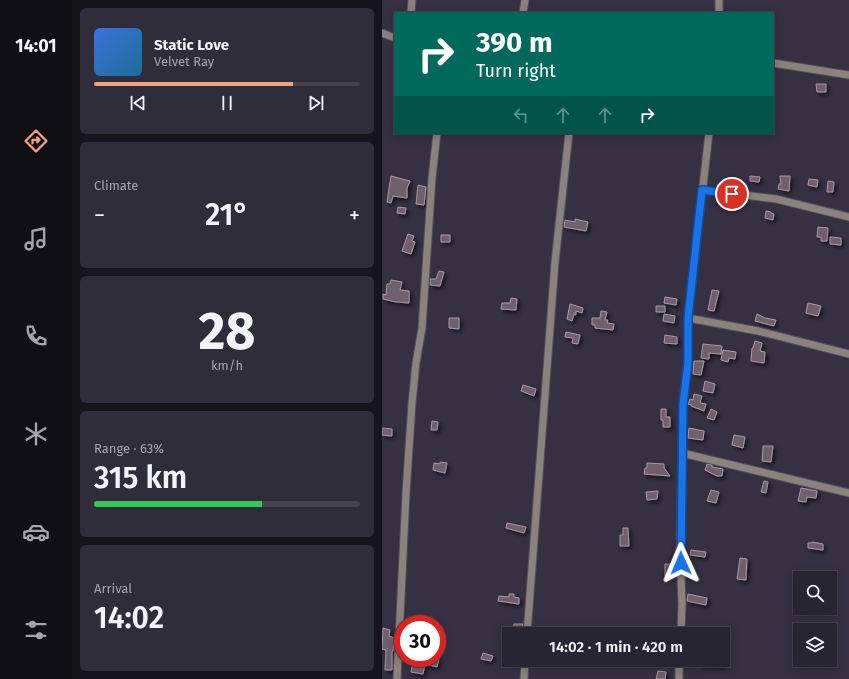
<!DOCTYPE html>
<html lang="en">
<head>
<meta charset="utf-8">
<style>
  body { margin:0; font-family:"Fira Sans",sans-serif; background:#302d3a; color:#f1f3f6; height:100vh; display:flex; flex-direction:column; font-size:15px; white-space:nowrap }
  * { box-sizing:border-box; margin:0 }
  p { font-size:13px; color:#a5a5ac }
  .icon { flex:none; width:22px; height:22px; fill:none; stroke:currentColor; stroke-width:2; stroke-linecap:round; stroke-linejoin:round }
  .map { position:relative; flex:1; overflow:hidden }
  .side { display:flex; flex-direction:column; gap:8px; padding:8px; background:#16141c; width:310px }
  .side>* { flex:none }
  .top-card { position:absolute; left:12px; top:12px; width:380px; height:122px; border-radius:0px; box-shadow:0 2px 10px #0003,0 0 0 1px #44424d; background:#00695c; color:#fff; overflow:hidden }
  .tools { position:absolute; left:411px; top:571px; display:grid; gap:8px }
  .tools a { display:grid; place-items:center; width:44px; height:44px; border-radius:0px; background:#282532; box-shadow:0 2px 10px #0003,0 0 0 1px #44424d; font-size:20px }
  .speed { position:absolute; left:12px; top:615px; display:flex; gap:8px; font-size:20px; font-weight:700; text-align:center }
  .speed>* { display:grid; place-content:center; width:52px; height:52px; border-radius:50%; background:#282532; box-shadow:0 2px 10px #0003,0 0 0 1px #44424d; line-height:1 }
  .speed .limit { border:6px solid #d22; background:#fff; color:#111 }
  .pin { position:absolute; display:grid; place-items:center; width:34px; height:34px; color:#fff; margin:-17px; border:2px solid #fff; border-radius:50%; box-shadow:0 1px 4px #0007 }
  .me { position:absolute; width:44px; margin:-22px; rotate:359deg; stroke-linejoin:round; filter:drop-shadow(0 0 3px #0008) }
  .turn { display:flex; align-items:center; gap:14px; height:84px; padding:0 16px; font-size:18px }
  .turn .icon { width:52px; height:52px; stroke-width:2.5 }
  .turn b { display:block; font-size:28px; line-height:34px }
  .lanes { display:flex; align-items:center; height:38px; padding:0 16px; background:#0003; justify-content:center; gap:20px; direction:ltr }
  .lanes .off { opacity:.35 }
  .big { font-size:30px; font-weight:600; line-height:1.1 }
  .side .card { flex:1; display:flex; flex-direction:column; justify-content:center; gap:6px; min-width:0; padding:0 14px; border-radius:6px; background:#302d3a }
  .side .dial { align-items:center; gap:0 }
  .dial b { font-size:52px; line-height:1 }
  .song { display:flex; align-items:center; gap:12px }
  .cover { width:48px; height:48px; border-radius:6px; background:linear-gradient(135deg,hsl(220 70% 55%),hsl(200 70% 35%)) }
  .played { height:4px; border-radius:2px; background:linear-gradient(90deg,#f1a17d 75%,#44424d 75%) }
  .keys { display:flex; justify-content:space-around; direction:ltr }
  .heat { display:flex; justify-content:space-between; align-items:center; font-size:22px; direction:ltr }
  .charge { height:6px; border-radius:3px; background:linear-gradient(90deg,#34c759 63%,#44424d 0) }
  .trip { position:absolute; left:120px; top:627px; width:228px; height:40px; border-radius:0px; background:#282532; box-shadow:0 2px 10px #0003,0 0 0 1px #44424d; font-weight:600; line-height:40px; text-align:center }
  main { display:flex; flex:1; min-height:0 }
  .menu { display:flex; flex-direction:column; width:72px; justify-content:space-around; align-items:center; background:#100f14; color:#a5a5ac }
  .menu .icon { width:28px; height:28px }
  .menu .on { color:#f1a17d }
  .menu b { font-size:18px; color:#f1f3f6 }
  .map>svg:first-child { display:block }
</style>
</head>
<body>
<main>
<nav class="menu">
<b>14:01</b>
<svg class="icon on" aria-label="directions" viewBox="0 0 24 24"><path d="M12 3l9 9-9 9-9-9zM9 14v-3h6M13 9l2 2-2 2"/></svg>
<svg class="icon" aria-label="music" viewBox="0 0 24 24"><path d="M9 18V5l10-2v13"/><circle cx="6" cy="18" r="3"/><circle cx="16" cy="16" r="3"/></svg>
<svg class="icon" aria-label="phone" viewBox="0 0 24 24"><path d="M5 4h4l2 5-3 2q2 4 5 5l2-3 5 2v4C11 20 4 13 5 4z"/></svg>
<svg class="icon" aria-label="climate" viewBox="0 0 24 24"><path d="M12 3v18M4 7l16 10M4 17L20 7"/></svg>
<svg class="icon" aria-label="car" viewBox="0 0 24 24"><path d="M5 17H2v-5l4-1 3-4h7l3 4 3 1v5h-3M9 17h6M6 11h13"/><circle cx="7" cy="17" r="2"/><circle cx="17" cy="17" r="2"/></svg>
<svg class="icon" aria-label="filters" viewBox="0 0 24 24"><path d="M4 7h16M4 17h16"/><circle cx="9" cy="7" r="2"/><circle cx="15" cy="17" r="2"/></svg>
</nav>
<section class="side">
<div class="card">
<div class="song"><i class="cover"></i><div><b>Static Love</b><p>Velvet Ray</p></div></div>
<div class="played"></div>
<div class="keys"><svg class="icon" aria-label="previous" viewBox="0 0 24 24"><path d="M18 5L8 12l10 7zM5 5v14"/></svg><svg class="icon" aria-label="pause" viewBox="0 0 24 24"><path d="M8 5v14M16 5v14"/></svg><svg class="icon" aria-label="next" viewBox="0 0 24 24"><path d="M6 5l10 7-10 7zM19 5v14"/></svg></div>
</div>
<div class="card"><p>Climate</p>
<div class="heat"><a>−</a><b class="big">21°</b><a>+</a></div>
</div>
<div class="card dial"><b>28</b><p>km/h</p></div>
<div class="card"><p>Range · 63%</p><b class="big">315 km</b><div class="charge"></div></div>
<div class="card"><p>Arrival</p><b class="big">14:02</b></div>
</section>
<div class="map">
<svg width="467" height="679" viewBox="0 0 467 679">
  <defs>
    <filter id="shadow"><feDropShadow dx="2.5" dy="2.5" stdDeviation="2" flood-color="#0009"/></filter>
  </defs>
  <rect width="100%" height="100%" fill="#353143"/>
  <!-- building -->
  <path fill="#6f5e6d" stroke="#aa97a8" filter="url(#shadow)" d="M434,84h10v8h-9z
    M9,176l19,5 -3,7v10l-14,-2 -2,7 -4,-1z
    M368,176l10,1 -1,5 -9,-1z
    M398,176h10l-1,15 -11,-2 1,-5h2z
    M427,179l9,1 -1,7 -9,-2z
    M446,181l6,1 -1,10h-6z
    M36,185l8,2 -2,18 -8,-1z
    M16,207l8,1 -1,6 -8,-1z
    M384,211l5,1v1l3,1 -1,6 -8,-2z
    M193,219l13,3 -2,9 -22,-4 1,-7 10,2z
    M436,227l10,1 -1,13h-6v-4h-4z
    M26,234l6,2 -2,5 3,1 -4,12 -9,-3z
    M59,235h9v7h-9z
    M448,237l11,1v7l-11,-1z
    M57,271l5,1 -4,14 -10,-1v-6h6z
    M9,280l11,2 -2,8 9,1v12l-13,-1 -13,-3v-5l3,1 1,-11h3z
    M330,290l7,1 -5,20 -6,-1z
    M283,297l12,2 -1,6 -12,-2z
    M129,298l6,1 -1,11 -15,-1 1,-6h8z
    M426,303l13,3 -3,10 -12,-3z
    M188,304l13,4 -1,5 -6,-2v4l-2,-1 -2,7 -5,-2z
    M274,306h9v6h-9z
    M219,311l6,1 -2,8h3l-1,3 7,1 -1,6 -18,-2v-3h-3v-7h8z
    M282,314l11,2 -1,7 -11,-2z
    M375,314l8,4 11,2 -2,6 -19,-5z
    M67,318h10v11l-10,-1z
    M184,332l14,3 -2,9 -6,-1 1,-5 -8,-1z
    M283,335l12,2v7l-13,-1z
    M373,341l7,2 -2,8 5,1 -1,11 -13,-2 1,-13h1z
    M321,344l19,2 -1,8 -12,-1v6l-8,-1z
    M341,350l13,2 -1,7 -6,-1 -1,4 -7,-2z
    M312,361h10l-3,14 -8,-1z
    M323,381l10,3 -2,9 -10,-2z
    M141,385l13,4 -2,7 -13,-5z
    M312,394l8,2 -2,7 6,1 -2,7 -13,-5v-1l-3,-1 2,-5 3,1z
    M279,409h5v8h4v10h-7v-7h-2z
    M329,409l6,3 -3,8 -7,-2z
    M50,421l6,1 -1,8h-6z
    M0,428l10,1v7l-10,-1z
    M307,428l15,3 -1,9 -15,-2z
    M352,435l11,2 -2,11 -11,-3z
    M381,446h10l-2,16 -9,-1z
    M58,462l7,1 -2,10 -12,-3 1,-7 6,1z
    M265,463l17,1v4l6,8 -26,-2 1,-6h2z
    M325,464l5,1v2l11,2 -1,7h-5l-12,-6z
    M382,481l4,1 -2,11 -5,-1z
    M419,488l16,3 -1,7 -9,-1 -1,5 -8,-1z
    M329,490l8,2 -3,11 -9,-2z
    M276,491l-1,8 -10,1 -1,-8z
    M125,523l19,4 -2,6 -18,-5z
    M241,528h5l1,18h-9v-11h3z
    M430,542l11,2v6l-15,-2v-5h3z
    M309,550l15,2 -1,5 -15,-2z
    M358,558l7,1 -1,21 -9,-1z
    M283,564h8l-1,12h-7z
    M127,594h5v3l5,1v6l-21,-3 1,-5 10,1z
    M306,594l19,4 -1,7 -19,-4z
    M132,624h9l-1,8h-9z
    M1,628l7,2 -1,6 5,2 -1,13h-1v19h-7l1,-20 -4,-1z
    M101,653l10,3 -2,5 -10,-2z
    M51,658l6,1 -2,8 -12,-3 -2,10 -12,-2 2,-10 11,2 1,-5 7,2z
    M319,660h22v1l2,1v4l-25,-1z
    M276,671l8,1 -1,7h-9z"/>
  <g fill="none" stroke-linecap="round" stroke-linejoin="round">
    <defs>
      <path id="minor" d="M29,13l1,-13
        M141,13l2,-13
        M337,13v-13
        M0,33l13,5
        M391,63l76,12
        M320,190l74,9 73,18
        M306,318l70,13 91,23
        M300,453l167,40
        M145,634l28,-372 14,-129
        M299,634l1,-30 -2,-54 3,-147 5,-40v-45l21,-185
        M15,679l9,-186 6,-90 4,-40 6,-35 10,-150 5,-45
        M142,679l1,-19
        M297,679v-19"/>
    </defs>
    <!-- minor casing -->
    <use href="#minor" stroke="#524e5f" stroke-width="9"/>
    <!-- minor -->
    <use href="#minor" stroke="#8b827c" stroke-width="7"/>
  </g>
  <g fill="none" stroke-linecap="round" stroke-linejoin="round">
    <defs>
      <path id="route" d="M299,563l2,-159 5,-41v-45l14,-128 30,4"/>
    </defs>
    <!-- route casing -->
    <use href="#route" stroke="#114b97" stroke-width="10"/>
    <!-- route -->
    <use href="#route" stroke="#1a73e8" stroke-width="7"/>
  </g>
</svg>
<div class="tools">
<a><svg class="icon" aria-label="search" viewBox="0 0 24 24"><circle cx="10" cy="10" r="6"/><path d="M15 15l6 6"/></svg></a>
<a><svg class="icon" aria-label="layers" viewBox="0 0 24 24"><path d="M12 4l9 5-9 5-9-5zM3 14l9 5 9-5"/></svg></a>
</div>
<div class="speed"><div class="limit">30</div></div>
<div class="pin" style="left:350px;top:194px;background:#d93025"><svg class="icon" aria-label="arrive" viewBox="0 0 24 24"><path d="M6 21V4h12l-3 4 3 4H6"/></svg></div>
<svg class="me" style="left:299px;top:563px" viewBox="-20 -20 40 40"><path d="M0-17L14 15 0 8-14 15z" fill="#1a73e8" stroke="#fff" stroke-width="4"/></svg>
<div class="trip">14:02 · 1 min · 420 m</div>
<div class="top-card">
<div class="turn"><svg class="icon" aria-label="right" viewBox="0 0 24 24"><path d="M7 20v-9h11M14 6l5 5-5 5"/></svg><div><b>390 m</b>Turn right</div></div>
<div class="lanes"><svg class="icon off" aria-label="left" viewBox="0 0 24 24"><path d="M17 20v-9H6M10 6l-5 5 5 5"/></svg><svg class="icon off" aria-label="ahead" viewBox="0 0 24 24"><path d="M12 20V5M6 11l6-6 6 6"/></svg><svg class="icon off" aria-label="ahead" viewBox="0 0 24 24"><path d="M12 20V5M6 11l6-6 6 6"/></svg><svg class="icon" aria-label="right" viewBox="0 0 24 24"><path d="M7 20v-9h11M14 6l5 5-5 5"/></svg></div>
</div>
</div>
</main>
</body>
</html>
